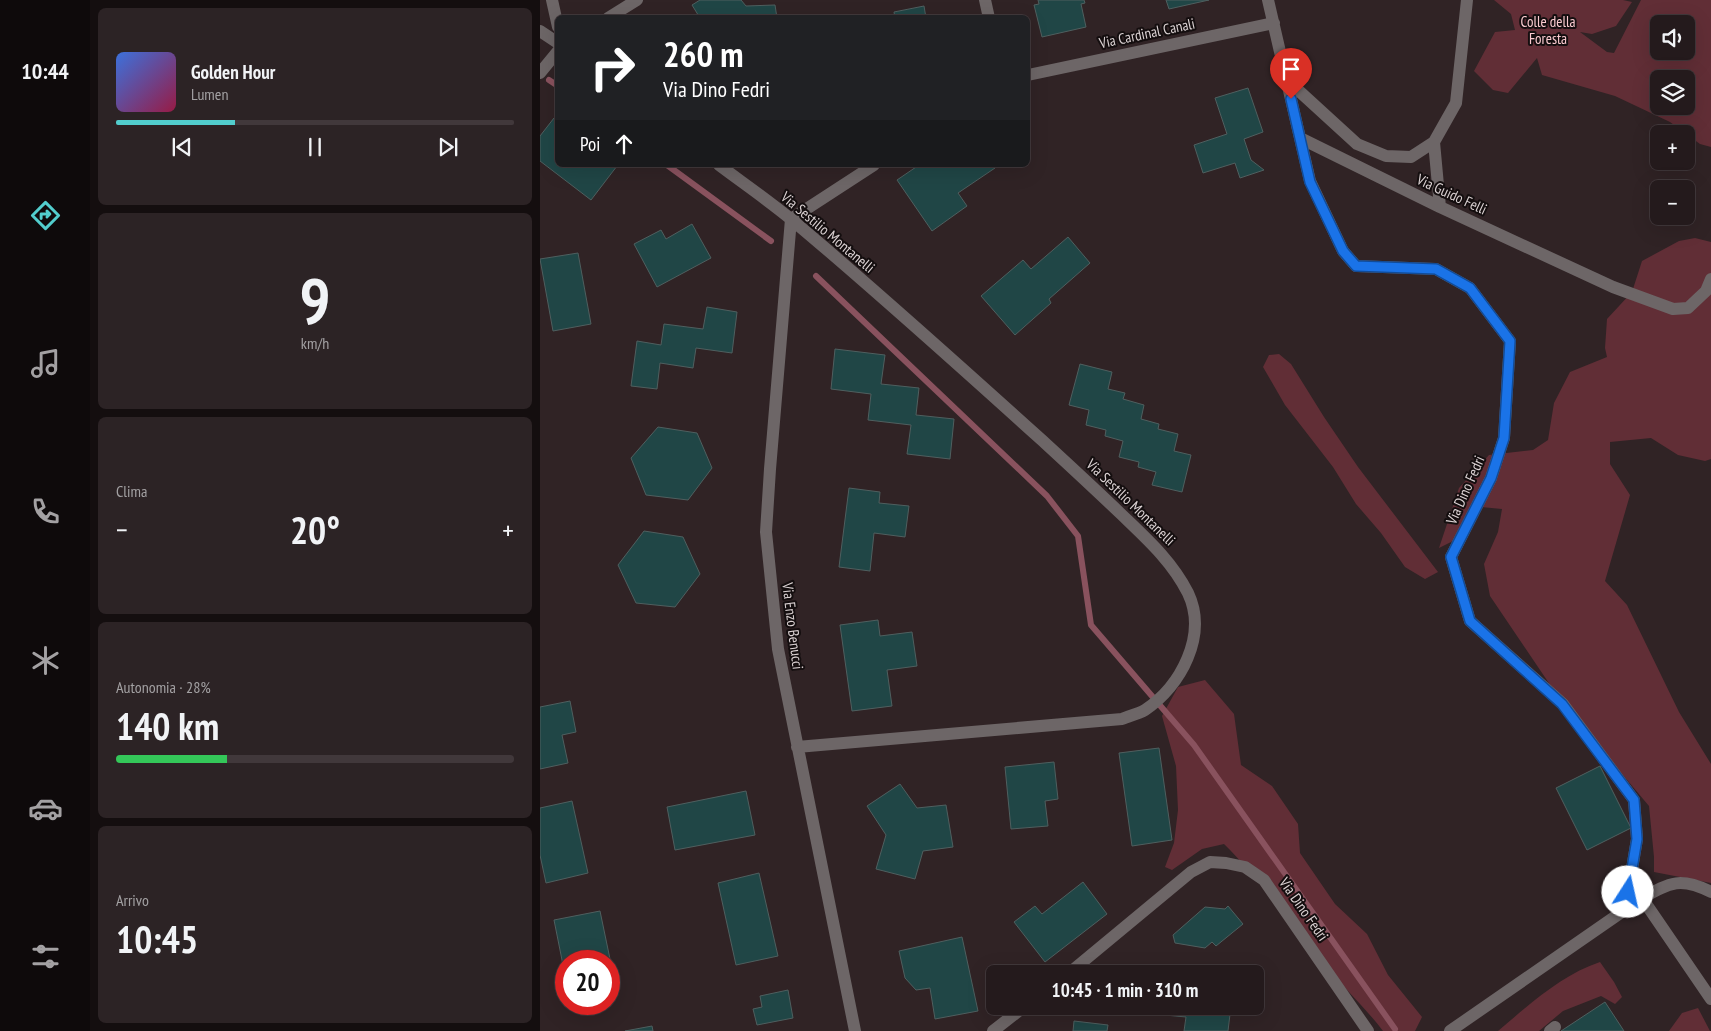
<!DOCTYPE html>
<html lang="it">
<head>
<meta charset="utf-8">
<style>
  body { margin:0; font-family:"PT Sans Narrow",sans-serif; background:#2c2325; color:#f1f3f6; height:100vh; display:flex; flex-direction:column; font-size:19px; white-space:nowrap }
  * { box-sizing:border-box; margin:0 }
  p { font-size:16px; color:#a3a1a3 }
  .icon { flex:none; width:28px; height:28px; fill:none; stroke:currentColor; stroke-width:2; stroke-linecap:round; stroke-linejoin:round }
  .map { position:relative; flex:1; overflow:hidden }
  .drawer { display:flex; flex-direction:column; gap:8px; padding:8px; background:#140e0f; width:450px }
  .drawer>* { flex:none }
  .banner { position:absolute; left:15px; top:15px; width:475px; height:152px; border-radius:8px; box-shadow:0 5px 20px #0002,0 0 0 1px #41383b; background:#202124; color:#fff; overflow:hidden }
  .controls { position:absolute; left:1110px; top:15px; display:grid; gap:10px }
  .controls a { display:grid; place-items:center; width:45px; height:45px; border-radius:8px; background:#241a1c; box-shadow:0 5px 20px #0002,0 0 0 1px #41383b; font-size:25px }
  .speed { position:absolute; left:15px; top:950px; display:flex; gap:10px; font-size:25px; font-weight:700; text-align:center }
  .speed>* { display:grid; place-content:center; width:65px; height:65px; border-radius:50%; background:#241a1c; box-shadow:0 5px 20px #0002,0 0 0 1px #41383b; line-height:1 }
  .speed .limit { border:8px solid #d22; background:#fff; color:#111 }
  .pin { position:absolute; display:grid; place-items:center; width:42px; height:42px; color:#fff; margin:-51px -21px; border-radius:50% 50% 50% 0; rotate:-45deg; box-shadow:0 0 5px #0007 }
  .pin .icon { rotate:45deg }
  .me { position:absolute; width:55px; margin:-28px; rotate:10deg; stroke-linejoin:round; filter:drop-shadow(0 0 4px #0008) }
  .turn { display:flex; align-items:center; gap:18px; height:105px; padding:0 25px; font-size:22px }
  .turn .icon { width:65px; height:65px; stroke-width:2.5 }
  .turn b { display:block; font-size:35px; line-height:42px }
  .then { display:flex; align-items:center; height:48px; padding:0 25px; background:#0003; gap:10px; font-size:19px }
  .big { font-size:38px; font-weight:800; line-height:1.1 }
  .drawer .tile { flex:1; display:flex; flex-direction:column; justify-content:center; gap:8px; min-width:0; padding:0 18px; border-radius:8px; background:#2c2325 }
  .drawer .dial { align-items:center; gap:0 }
  .dial b { font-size:65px; line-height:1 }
  .song { display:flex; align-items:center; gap:15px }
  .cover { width:60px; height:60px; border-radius:8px; background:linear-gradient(135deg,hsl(220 70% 55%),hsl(340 70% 35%)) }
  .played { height:5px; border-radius:2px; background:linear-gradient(90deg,#52cdcd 30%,#41383b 30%) }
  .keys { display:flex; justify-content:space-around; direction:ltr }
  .heat { display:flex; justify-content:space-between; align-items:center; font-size:28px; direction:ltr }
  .charge { height:8px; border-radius:4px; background:linear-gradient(90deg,#34c759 28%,#41383b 0) }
  .trip { position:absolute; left:446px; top:965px; width:278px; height:50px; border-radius:8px; background:#241a1c; box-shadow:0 5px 20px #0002,0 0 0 1px #41383b; font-weight:800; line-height:50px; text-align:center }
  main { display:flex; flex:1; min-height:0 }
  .dock { display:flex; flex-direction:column; width:90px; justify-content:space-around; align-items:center; background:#0e0a0b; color:#a3a1a3 }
  .dock .icon { width:35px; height:35px }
  .dock .current { color:#52cdcd }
  .dock b { font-size:22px; color:#f1f3f6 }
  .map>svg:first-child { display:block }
</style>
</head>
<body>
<main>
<nav class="dock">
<b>10:44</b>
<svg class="icon current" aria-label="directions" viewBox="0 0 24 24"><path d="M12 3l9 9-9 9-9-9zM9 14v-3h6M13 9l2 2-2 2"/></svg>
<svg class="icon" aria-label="music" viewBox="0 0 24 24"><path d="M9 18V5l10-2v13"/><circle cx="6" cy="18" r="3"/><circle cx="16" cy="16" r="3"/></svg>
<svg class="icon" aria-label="phone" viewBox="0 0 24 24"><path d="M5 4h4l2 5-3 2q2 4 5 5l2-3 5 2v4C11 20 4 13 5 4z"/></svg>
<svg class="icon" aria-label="climate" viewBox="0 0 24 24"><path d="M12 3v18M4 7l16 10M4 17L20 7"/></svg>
<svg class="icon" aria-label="car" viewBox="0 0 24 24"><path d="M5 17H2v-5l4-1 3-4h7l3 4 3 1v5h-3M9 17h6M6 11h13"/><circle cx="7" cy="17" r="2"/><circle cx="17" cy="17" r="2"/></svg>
<svg class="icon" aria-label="filters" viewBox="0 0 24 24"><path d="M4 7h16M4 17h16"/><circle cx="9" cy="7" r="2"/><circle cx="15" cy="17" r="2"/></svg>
</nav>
<section class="drawer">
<div class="tile">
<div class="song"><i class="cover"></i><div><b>Golden Hour</b><p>Lumen</p></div></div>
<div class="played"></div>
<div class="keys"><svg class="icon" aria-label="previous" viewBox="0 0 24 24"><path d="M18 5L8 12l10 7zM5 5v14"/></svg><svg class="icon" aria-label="pause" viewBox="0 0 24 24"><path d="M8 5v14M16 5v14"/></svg><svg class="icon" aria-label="next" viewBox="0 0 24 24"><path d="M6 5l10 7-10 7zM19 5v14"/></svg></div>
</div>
<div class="tile dial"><b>9</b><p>km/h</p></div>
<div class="tile"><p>Clima</p>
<div class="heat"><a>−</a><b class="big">20°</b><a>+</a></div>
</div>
<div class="tile"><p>Autonomia · 28%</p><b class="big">140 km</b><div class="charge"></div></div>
<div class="tile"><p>Arrivo</p><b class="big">10:45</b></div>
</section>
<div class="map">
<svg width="1171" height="1031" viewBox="0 0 1171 1031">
  <rect width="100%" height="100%" fill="#302325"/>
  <!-- green -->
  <path fill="#612e36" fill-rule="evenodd" d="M954,0h129l9,2 -16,24 -24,8 -12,-2 27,20 7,1 27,-53h70v147l-11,-3 -30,-22 -55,-26 -73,-21 -5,-17 -29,35 -15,-3 -19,-19 21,-39 20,-2 -4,-16zM1119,24h27v27h-27zM1119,79h27v27h-27z
    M1155,238l16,4v217l-6,2 -27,-6 -27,-17 -41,4v22l20,31 -25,86 22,24 52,107 32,52v119l-57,-11v-15l-5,-51 -86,-102 -73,-108 -6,-32 14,-32 4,-23 -21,-2 -16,28 -26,13 20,-60 30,-33 44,-5 15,-10 6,-37 16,-31 37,-15 -2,-9 2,-29 25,-27 10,-31 37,-20z
    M739,354l12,10 33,53 34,50 80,105 -13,7 -20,-12 -24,-34 -25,-29 -23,-37 -48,-62 -22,-38 6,-12z
    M665,680l29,34 7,51 31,21 26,38 2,29 35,51 32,30 21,41 34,42 -7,14h-32c-19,-25 -41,-45 -61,-69 -34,-38 -61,-82 -98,-118l-22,5 -30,21 -7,-3 9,-24 4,-33 -2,-44 -14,-50 16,-29z
    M1060,962l14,20 8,15 -7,7 -14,-8 -38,15 -24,20h-41c31,-26 63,-56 102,-69z
    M1158,1008l12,23h-41l13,-18z"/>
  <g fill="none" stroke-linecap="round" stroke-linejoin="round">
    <!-- stream -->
    <path stroke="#89525e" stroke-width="6" d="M9,80l9,6
      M127,165l104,76
      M276,276l231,220 31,40 13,89 103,120 201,284"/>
  </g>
  <!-- building -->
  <path fill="#204646" stroke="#4f5f5f" d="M160,0h41l5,6 29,-1 2,13h-77l-8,-13z
    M498,0h46l1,3 -4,1 5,23 -44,10 -8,-32 5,-1z
    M626,0h43l-40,9z
    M384,6l2,12h-31l-1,-6z
    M708,88l15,44 -19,7 7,21 13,10 -24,8 -5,-15 -32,10 -9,-28 33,-11 -12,-36z
    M14,118l4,3v44h57l2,1 -26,34 -51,-39v-25z
    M379,165h74l2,3 -37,25 9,13 -35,25 -35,-51z
    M152,224l19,34 -54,29 -23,-43 27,-14 5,9z
    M528,237l22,26 -41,36 2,4 -36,32 -34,-39 42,-36 8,9z
    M38,253l13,71 -38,7 -13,-72z
    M167,307l30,5 -5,41 -36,-5 -3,20 -33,-5 -3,26 -26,-3 6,-45 24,4 3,-21 39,5z
    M295,349l50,6 -4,29 38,4 -3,27 38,4 -4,40 -43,-5 4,-29 -43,-5 3,-26 -40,-5z
    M540,364l32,8 -4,17 17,4 -2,6 21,6 -3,14 18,5 -1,5 20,5 -4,17 17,4 -9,37 -30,-7 4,-13 -18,-5 1,-5 -20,-5 4,-16 -18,-5 1,-6 -20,-5 3,-15 -20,-5z
    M118,427l39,6 15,35 -24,32 -42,-5 -15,-37z
    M309,488l31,4 -1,11 30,3 -4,31 -31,-4 -4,38 -31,-4z
    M104,531l39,6 17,37 -25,33 -39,-4 -18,-38z
    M338,620l2,16 32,-4 5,34 -30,4 5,36 -40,5 -12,-86z
    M30,701l6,31 -14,3 6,28 -28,6v-62z
    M619,748l13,92 -40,6 -13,-93z
    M514,762l4,37 -13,2 3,25 -37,3 -6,-62z
    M1060,766l31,62 -44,22 -31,-62z
    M360,784l17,24 29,-3 7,42 -30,4 -8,28 -39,-10 10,-34 -19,-29z
    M206,791l9,44 -80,15 -8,-43z
    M32,801l16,72 -42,10 -6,-28v-47z
    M219,873l19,83 -42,9 -18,-82z
    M543,882l24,32 -62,48 -31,-40 21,-16 7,8z
    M688,906l15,18 -27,22 -4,-4 -7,6 -30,-5 -2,-8 32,-28 20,2z
    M60,911l15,72 -6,2v-24h-43v19l-12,-60z
    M422,937l16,74 -43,8 -5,-31 -14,2 -11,-12 -6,-27z
    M248,990l5,28 -36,7 -4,-16 9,-2 -2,-11z
    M1065,1002l19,29h-63z
    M626,1006h65l-3,25h-44l2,-14 -21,-2z
    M534,1021l34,4 -1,6h-34z
    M112,1026l1,5h-28z"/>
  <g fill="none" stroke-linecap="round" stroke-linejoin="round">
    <!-- minor -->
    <path stroke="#6d6667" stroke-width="12" d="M12,0l6,27
      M445,0l4,18
      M728,0l32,138 140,69 173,80 60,22 15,-1 18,-17 5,-12
      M68,18l29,-18
      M0,31l18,12
      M0,73l18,-22
      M488,75l246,-52
      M747,80l70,64 29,12 25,1 23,-15 22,-39 11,-103
      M760,138l10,43 33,70 13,15 80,3 34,19 40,53 -6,97 -13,40 -40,79 19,64 93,83 71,96 3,39 -12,71
      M894,142l6,65
      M179,165c24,18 50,36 73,55 86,72 170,148 253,223 25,23 51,47 76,71 25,24 51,47 67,79 20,42 -7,93 -43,117 -7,4 -16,6 -23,9l-325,28
      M1102,898l69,101
      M528,974l123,-102 19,-10 16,1 19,4 19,13 104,151
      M315,1031l-77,-382 -12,-117 4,-63 21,-250 83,-54
      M453,1031l32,-25
      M910,1031l192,-133c29,-16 39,-21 69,-6
      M1010,1031l5,-4"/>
  </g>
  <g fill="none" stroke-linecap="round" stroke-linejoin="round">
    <defs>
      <path id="route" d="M751,99l19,83 33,69 13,15 80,3 34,19 40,53 -6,97 -13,40 -40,79 19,64 92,83 72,96 3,39 -9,53"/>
    </defs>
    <!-- route casing -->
    <use href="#route" stroke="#114b97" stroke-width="12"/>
    <!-- route -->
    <use href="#route" stroke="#1a73e8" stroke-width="9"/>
  </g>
  <g text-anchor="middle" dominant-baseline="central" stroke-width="4" stroke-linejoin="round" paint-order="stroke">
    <!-- park labels -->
    <g font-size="15" fill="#fbcbd0" stroke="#140e0f">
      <text x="1008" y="21">Colle della<tspan x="1008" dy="17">Foresta</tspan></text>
    </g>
    <!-- street labels -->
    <g font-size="15" fill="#dbd2d3" stroke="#140e0f">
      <text transform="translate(607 33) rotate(-12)">Via Cardinal Canali</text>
      <text transform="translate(912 194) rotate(25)">Via Guido Felli</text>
      <text transform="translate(288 232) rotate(40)">Via Sestilio Montanelli</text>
      <text transform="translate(925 490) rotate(-66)">Via Dino Fedri</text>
      <text transform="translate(591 502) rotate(44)">Via Sestilio Montanelli</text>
      <text transform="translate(253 626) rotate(83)">Via Enzo Benucci</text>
      <text transform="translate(764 909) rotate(55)">Via Dino Fedri</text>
    </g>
  </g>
</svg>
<div class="controls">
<a><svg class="icon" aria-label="sound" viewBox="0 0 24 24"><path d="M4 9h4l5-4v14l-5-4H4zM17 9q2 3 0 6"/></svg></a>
<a><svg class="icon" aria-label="layers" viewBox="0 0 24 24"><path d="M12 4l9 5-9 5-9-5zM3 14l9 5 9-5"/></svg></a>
<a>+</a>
<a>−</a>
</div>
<div class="speed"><div class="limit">20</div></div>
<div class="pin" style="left:751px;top:99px;background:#d93025"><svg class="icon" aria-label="arrive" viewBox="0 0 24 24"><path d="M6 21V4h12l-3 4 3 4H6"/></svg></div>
<svg class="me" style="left:1088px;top:892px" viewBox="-20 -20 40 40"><circle r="19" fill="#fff"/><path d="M0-13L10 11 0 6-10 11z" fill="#1a73e8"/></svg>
<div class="trip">10:45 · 1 min · 310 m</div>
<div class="banner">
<div class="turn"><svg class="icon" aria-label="right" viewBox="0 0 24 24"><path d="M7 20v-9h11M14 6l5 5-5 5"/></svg><div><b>260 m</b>Via Dino Fedri</div></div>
<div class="then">Poi<svg class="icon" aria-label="ahead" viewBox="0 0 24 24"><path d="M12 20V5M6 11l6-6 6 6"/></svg></div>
</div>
</div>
</main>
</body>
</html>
